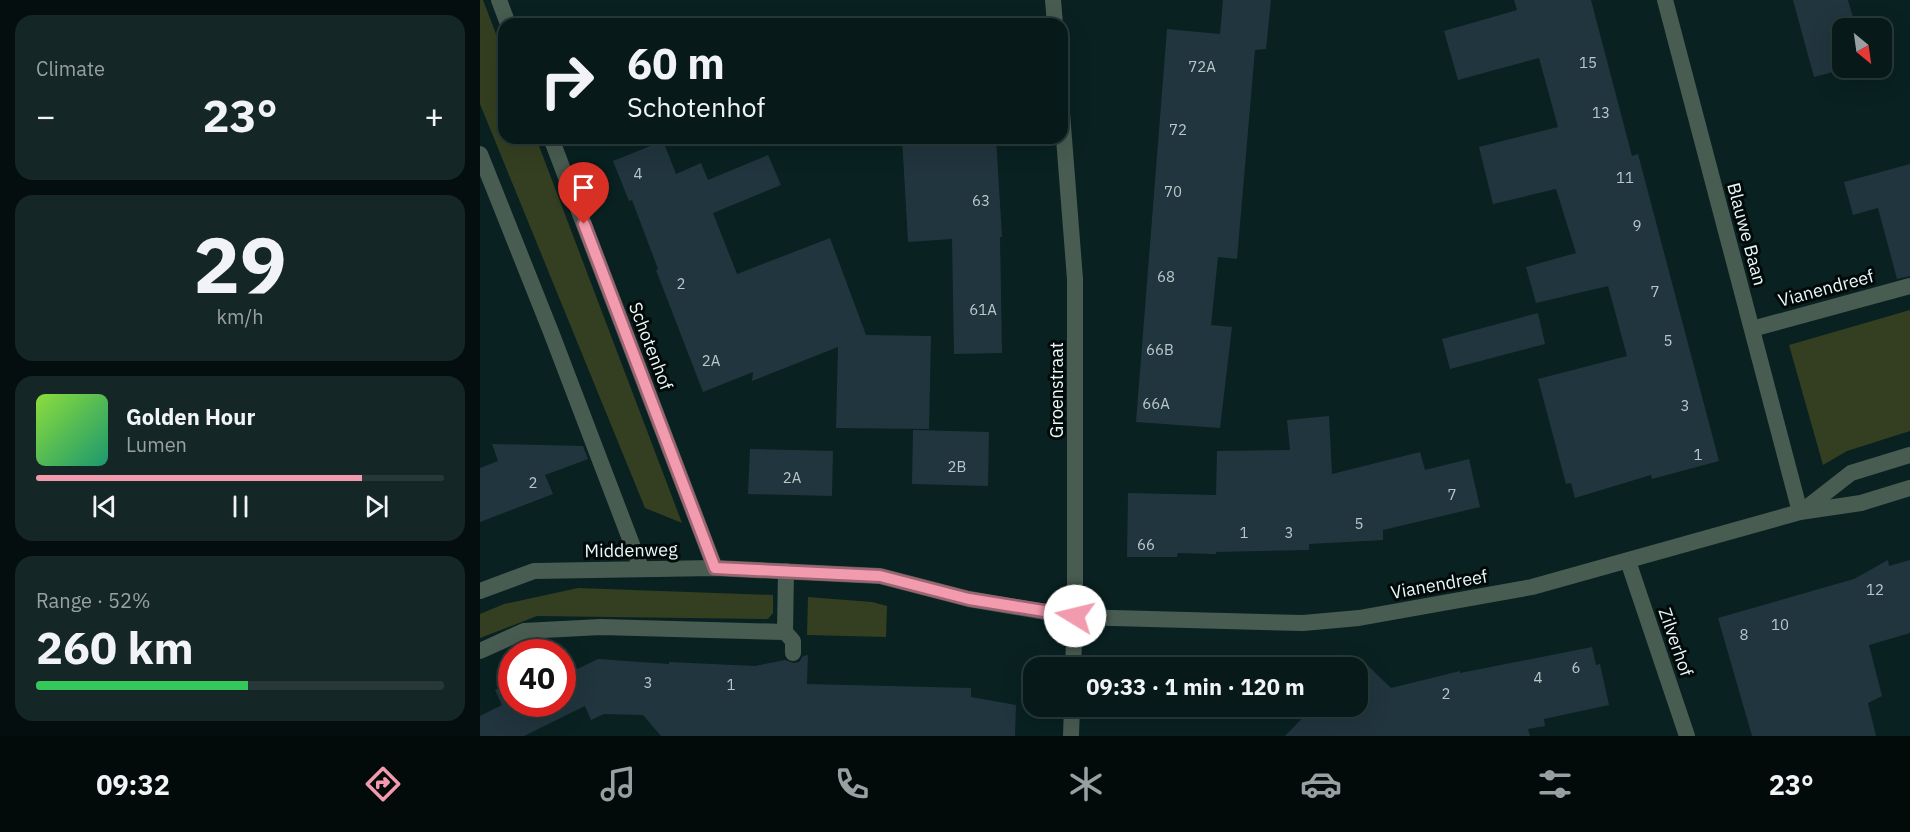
<!DOCTYPE html>
<html lang="en">
<head>
<meta charset="utf-8">
<style>
  body { margin:0; font-family:"IBM Plex Sans",sans-serif; background:#152626; color:#f1f3f6; height:100vh; display:flex; flex-direction:column; font-size:22px; white-space:nowrap }
  * { box-sizing:border-box; margin:0 }
  p { font-size:20px; color:#98a0a2 }
  .icon { flex:none; width:33px; height:33px; fill:none; stroke:currentColor; stroke-width:2; stroke-linecap:round; stroke-linejoin:round }
  .map { position:relative; flex:1; overflow:hidden }
  .panel { display:flex; flex-direction:column; gap:15px; padding:15px; background:#040e0e; width:480px }
  .panel>* { flex:none }
  .hud { position:absolute; left:18px; top:18px; width:570px; height:126px; border-radius:18px; box-shadow:0 6px 24px #0002,0 0 0 2px #283838; background:#071919; color:#f1f3f6; overflow:hidden }
  .needle { width:39px; rotate:151deg }
  .tools { position:absolute; left:1352px; top:18px; display:grid; gap:12px }
  .tools a { display:grid; place-items:center; width:60px; height:60px; border-radius:12px; background:#071919; box-shadow:0 6px 24px #0002,0 0 0 2px #283838; font-size:30px }
  .speed { position:absolute; left:18px; top:639px; display:flex; gap:12px; font-size:30px; font-weight:700; text-align:center }
  .speed>* { display:grid; place-content:center; width:78px; height:78px; border-radius:50%; background:#071919; box-shadow:0 6px 24px #0002,0 0 0 2px #283838; line-height:1 }
  .speed .limit { border:9px solid #d22; background:#fff; color:#111 }
  .pin { position:absolute; display:grid; place-items:center; width:51px; height:51px; color:#fff; margin:-62px -26px; border-radius:50% 50% 50% 0; rotate:-45deg; box-shadow:0 0 6px #0007 }
  .pin .icon { rotate:45deg }
  .me { position:absolute; width:66px; margin:-33px; rotate:279deg; stroke-linejoin:round; filter:drop-shadow(0 0 4px #0008) }
  .turn { display:flex; align-items:center; gap:21px; height:126px; padding:0 30px; font-size:27px }
  .turn .icon { width:78px; height:78px; stroke-width:2.5 }
  .turn b { display:block; font-size:42px; line-height:51px }
  .big { font-size:45px; font-weight:700; line-height:1.1 }
  .panel .widget { flex:1; display:flex; flex-direction:column; justify-content:center; gap:9px; min-width:0; padding:0 21px; border-radius:18px; background:#152626 }
  .panel .dial { align-items:center; gap:0 }
  .dial b { font-size:78px; line-height:1 }
  .song { display:flex; align-items:center; gap:18px }
  .cover { width:72px; height:72px; border-radius:9px; background:linear-gradient(135deg,hsl(90 70% 55%),hsl(160 70% 35%)) }
  .played { height:6px; border-radius:3px; background:linear-gradient(90deg,#f29aae 80%,#283838 80%) }
  .keys { display:flex; justify-content:space-around; direction:ltr }
  .heat { display:flex; justify-content:space-between; align-items:center; font-size:33px; direction:ltr }
  .charge { height:9px; border-radius:4px; background:linear-gradient(90deg,#34c759 52%,#283838 0) }
  .trip { position:absolute; left:543px; top:657px; width:345px; height:60px; border-radius:18px; background:#071919; box-shadow:0 6px 24px #0002,0 0 0 2px #283838; font-weight:700; line-height:60px; text-align:center }
  .tabs { display:flex; height:96px; justify-content:space-around; align-items:center; background:#030a0a; color:#98a0a2 }
  .tabs .icon { width:42px; height:42px }
  .tabs .active { color:#f29aae }
  .tabs b { font-size:27px; color:#f1f3f6 }
  main { display:flex; flex:1; min-height:0 }
  .map>svg:first-child { display:block }
</style>
</head>
<body>
<main>
<section class="panel">
<div class="widget"><p>Climate</p>
<div class="heat"><a>−</a><b class="big">23°</b><a>+</a></div>
</div>
<div class="widget dial"><b>29</b><p>km/h</p></div>
<div class="widget">
<div class="song"><i class="cover"></i><div><b>Golden Hour</b><p>Lumen</p></div></div>
<div class="played"></div>
<div class="keys"><svg class="icon" aria-label="previous" viewBox="0 0 24 24"><path d="M18 5L8 12l10 7zM5 5v14"/></svg><svg class="icon" aria-label="pause" viewBox="0 0 24 24"><path d="M8 5v14M16 5v14"/></svg><svg class="icon" aria-label="next" viewBox="0 0 24 24"><path d="M6 5l10 7-10 7zM19 5v14"/></svg></div>
</div>
<div class="widget"><p>Range · 52%</p><b class="big">260 km</b><div class="charge"></div></div>
</section>
<div class="map">
<svg width="1430" height="736" viewBox="0 0 1430 736">
  <rect width="100%" height="100%" fill="#092121"/>
  <!-- green -->
  <path fill="#343f21" d="M0,0h3l21,55v83h32l146,385 -37,-15 -165,-404z
    M1430,310v121l-63,20 -24,14 -34,-120z
    M98,588l195,7v18l-5,6 -231,-3 -57,22v-24l24,-10z
    M328,597l64,5 15,4 -1,31 -79,-2z"/>
  <!-- building -->
  <path fill="#21353e" d="M743,0h48l-5,49 -11,1 -18,209 -19,-2 -7,68 21,2 -12,101 -84,-6 31,-393 53,5z
    M1034,0h77l41,156 6,-2 81,307 -67,18 -1,-4 -76,23 -4,-15 -5,1 -28,-105 89,-23 -19,-70 -72,17 -10,-36 50,-14 -20,-64 -63,15 -14,-57 79,-20 -19,-69 -81,22 -14,-49 73,-21z
    M1313,0h55l8,28h-14v40h6l-34,9z
    M422,138h94l6,99h-2l2,116 -48,1 -2,-115 -44,3z
    M183,141l13,33 25,-11 7,17 60,-25 13,30 -68,28 24,61 93,-36 36,97 65,1 -2,93 -93,-1 2,-81 -86,34 1,-9 -50,20 -47,-122 2,-1 -26,-69 -3,1 -16,-40z
    M1430,164v112l-13,3 -19,-71 -25,7 -9,-33z
    M1058,313l7,31 -95,25 -8,-30z
    M849,416l3,58 88,-22 5,18 44,-11 11,48 -97,23v10l-74,4v6l-93,2v2l-38,-1 -1,4h-50l1,-64 88,2 1,-44 73,-1 -3,-30z
    M433,430l76,2 -1,54 -76,-2z
    M12,444l91,2 5,13 -43,16 8,19 -73,28v-54l18,-7z
    M270,449l83,2 -1,45 -84,-2z
    M1408,560l1,6 21,-6v73l-41,12 13,51 -14,7 8,33h-124l-34,-118 136,-39z
    M1112,647l4,18 4,-1 9,41 -65,14 1,7 -17,3 2,7h-245l29,-30h44v-38h-6l8,-10 31,30 69,-17v2z
    M88,655l7,15 23,-11 71,5v-2l86,4 30,-6 9,3 5,-1 4,-6 5,-1 -1,29 164,4v9l45,8 -1,31h-354l-18,-21 -39,-1 -13,6 -6,-14 -61,30h-44v-20l22,-11 -7,-15 17,-8v22h50v-46z"/>
  <g fill="none" stroke-linecap="round" stroke-linejoin="round">
    <!-- minor -->
    <path stroke="#495c51" stroke-width="16" d="M19,0l9,24
      M1185,0l135,512
      M71,138l164,430
      M0,154l71,178 90,236
      M1272,329l158,-43
      M1148,561l59,175
      M305,632l8,9v12
      M0,651l44,-20 77,-4 184,5 1,-61
      M593,668l2,-51
      M591,736l1,-30"/>
    <!-- tertiary -->
    <path stroke="#495c51" stroke-width="16" d="M573,0l2,24
      M582,113l13,166v338
      M1321,512l50,-39 59,-18
      M0,591l54,-20 181,-3 165,8 89,23 106,18 228,6 56,-5 173,-31 268,-75 61,-9 49,-15"/>
  </g>
  <g fill="none" stroke-linecap="round" stroke-linejoin="round">
    <defs>
      <path id="route" d="M104,224l131,344 165,8 89,23 106,17"/>
    </defs>
    <!-- route casing -->
    <use href="#route" stroke="#9d6471" stroke-width="15"/>
    <!-- route -->
    <use href="#route" stroke="#f29aae" stroke-width="10"/>
  </g>
  <g text-anchor="middle" dominant-baseline="central" stroke-width="6" stroke-linejoin="round" paint-order="stroke">
    <!-- number labels -->
    <g font-size="15" fill="#b8c7ca">
      <text x="1108" y="62">15</text>
      <text x="722" y="66">72A</text>
      <text x="1121" y="112">13</text>
      <text x="698" y="129">72</text>
      <text x="158" y="173">4</text>
      <text x="1145" y="177">11</text>
      <text x="693" y="191">70</text>
      <text x="501" y="200">63</text>
      <text x="1157" y="225">9</text>
      <text x="686" y="276">68</text>
      <text x="201" y="283">2</text>
      <text x="1175" y="291">7</text>
      <text x="503" y="309">61A</text>
      <text x="1188" y="340">5</text>
      <text x="680" y="349">66B</text>
      <text x="231" y="360">2A</text>
      <text x="676" y="403">66A</text>
      <text x="1205" y="405">3</text>
      <text x="1218" y="454">1</text>
      <text x="477" y="466">2B</text>
      <text x="312" y="477">2A</text>
      <text x="53" y="482">2</text>
      <text x="972" y="494">7</text>
      <text x="879" y="523">5</text>
      <text x="764" y="532">1</text>
      <text x="809" y="532">3</text>
      <text x="666" y="544">66</text>
      <text x="1395" y="589">12</text>
      <text x="1300" y="624">10</text>
      <text x="1264" y="634">8</text>
      <text x="1096" y="667">6</text>
      <text x="1058" y="677">4</text>
      <text x="168" y="682">3</text>
      <text x="251" y="684">1</text>
      <text x="966" y="693">2</text>
    </g>
    <!-- street labels -->
    <g font-size="18" fill="#eaf8f8" stroke="#020909">
      <text transform="translate(1267 234) rotate(75)">Blauwe Baan</text>
      <text transform="translate(1346 288) rotate(-15)">Vianendreef</text>
      <text transform="translate(171 346) rotate(69)">Schotenhof</text>
      <text transform="translate(576 390) rotate(-90)">Groenstraat</text>
      <text transform="translate(151 550) rotate(-1)">Middenweg</text>
      <text transform="translate(959 584) rotate(-10)">Vianendreef</text>
      <text transform="translate(1196 642) rotate(71)">Zilverhof</text>
    </g>
  </g>
</svg>
<div class="tools">
<a><svg class="needle" viewBox="-14 -14 28 28"><path d="M0-13l5 13h-10z" fill="#e53935"/><path d="M0 13l5-13h-10z" fill="#98a0a2"/></svg></a>
</div>
<div class="speed"><div class="limit">40</div></div>
<div class="pin" style="left:104px;top:224px;background:#d93025"><svg class="icon" aria-label="arrive" viewBox="0 0 24 24"><path d="M6 21V4h12l-3 4 3 4H6"/></svg></div>
<svg class="me" style="left:595px;top:616px" viewBox="-20 -20 40 40"><circle r="19" fill="#fff"/><path d="M0-13L10 11 0 6-10 11z" fill="#f29aae"/></svg>
<div class="trip">09:33 · 1 min · 120 m</div>
<div class="hud">
<div class="turn"><svg class="icon" aria-label="right" viewBox="0 0 24 24"><path d="M7 20v-9h11M14 6l5 5-5 5"/></svg><div><b>60 m</b>Schotenhof</div></div>
</div>
</div>
</main>
<nav class="tabs">
<b>09:32</b>
<svg class="icon active" aria-label="directions" viewBox="0 0 24 24"><path d="M12 3l9 9-9 9-9-9zM9 14v-3h6M13 9l2 2-2 2"/></svg>
<svg class="icon" aria-label="music" viewBox="0 0 24 24"><path d="M9 18V5l10-2v13"/><circle cx="6" cy="18" r="3"/><circle cx="16" cy="16" r="3"/></svg>
<svg class="icon" aria-label="phone" viewBox="0 0 24 24"><path d="M5 4h4l2 5-3 2q2 4 5 5l2-3 5 2v4C11 20 4 13 5 4z"/></svg>
<svg class="icon" aria-label="climate" viewBox="0 0 24 24"><path d="M12 3v18M4 7l16 10M4 17L20 7"/></svg>
<svg class="icon" aria-label="car" viewBox="0 0 24 24"><path d="M5 17H2v-5l4-1 3-4h7l3 4 3 1v5h-3M9 17h6M6 11h13"/><circle cx="7" cy="17" r="2"/><circle cx="17" cy="17" r="2"/></svg>
<svg class="icon" aria-label="filters" viewBox="0 0 24 24"><path d="M4 7h16M4 17h16"/><circle cx="9" cy="7" r="2"/><circle cx="15" cy="17" r="2"/></svg>
<b>23°</b>
</nav>
</body>
</html>
